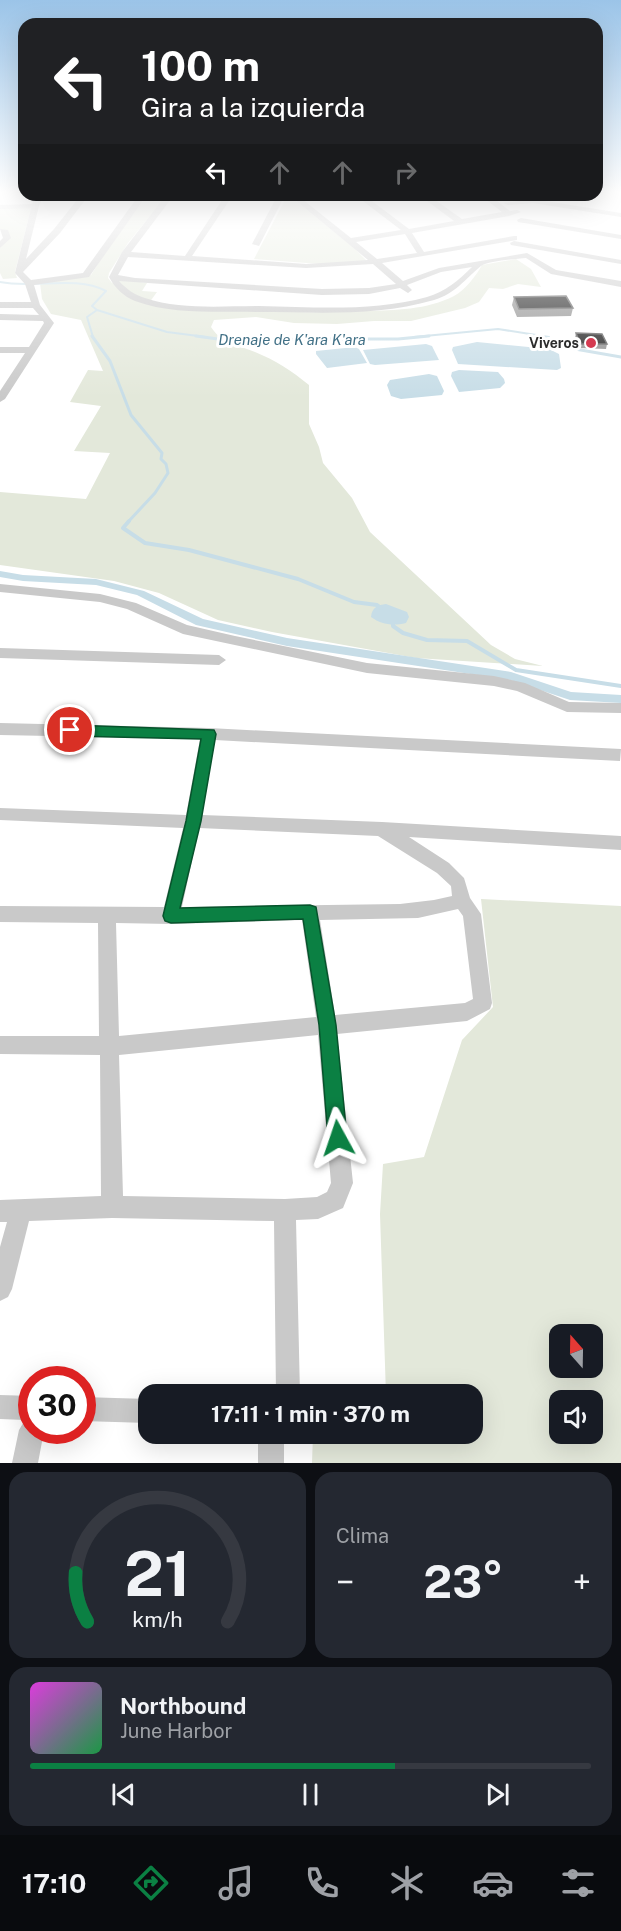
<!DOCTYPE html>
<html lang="es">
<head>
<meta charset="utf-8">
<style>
  body { margin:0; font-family:"Public Sans",sans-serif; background:#242831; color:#f1f3f6; height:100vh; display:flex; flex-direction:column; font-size:22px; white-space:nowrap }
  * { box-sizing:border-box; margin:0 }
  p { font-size:20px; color:#9ea1a6 }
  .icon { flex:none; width:33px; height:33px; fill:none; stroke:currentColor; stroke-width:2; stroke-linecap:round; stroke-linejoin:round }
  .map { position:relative; height:1463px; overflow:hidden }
  .side { display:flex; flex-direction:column; gap:9px; padding:9px; background:#0d0f14; flex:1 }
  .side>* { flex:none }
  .top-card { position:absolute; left:18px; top:18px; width:585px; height:183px; border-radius:18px; box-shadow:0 6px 24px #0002; background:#202124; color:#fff; overflow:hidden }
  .needle { width:39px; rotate:340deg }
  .buttons { position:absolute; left:549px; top:1324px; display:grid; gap:12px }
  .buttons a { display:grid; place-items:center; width:54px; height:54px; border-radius:12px; background:#171b24; box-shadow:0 6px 24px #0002; font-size:30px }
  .speed { position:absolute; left:18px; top:1366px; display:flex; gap:12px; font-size:30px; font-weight:700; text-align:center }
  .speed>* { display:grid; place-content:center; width:78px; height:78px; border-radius:50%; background:#171b24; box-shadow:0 6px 24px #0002; line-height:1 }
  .speed .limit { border:9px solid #d22; background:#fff; color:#111 }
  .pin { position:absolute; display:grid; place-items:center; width:51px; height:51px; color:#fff; margin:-26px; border:3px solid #fff; border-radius:50%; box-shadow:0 2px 6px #0007 }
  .me { position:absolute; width:66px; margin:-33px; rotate:355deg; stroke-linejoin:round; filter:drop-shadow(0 0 4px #0008) }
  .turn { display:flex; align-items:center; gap:21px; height:126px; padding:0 24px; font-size:27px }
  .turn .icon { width:78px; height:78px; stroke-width:2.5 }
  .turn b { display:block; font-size:42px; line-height:51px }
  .lanes { display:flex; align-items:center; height:57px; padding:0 24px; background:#0003; justify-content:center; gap:30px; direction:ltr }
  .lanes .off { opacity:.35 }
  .big { font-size:45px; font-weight:700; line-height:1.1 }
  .side .card { flex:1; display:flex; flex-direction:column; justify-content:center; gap:9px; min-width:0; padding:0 21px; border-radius:18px; background:#242831 }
  .side .dial { align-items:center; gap:0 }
  .dial svg { height:156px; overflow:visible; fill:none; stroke:#363941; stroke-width:7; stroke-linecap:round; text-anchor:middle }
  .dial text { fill:#f1f3f6; stroke:none }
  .song { display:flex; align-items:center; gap:18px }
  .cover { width:72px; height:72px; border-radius:9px; background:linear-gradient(135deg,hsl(300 70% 55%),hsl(140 70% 35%)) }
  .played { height:6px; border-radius:3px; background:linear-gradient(90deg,#0b8043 65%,#363941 65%) }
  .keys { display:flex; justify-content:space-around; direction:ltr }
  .heat { display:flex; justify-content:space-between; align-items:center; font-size:33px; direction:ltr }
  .side .tiles { flex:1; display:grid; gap:9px; grid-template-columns:1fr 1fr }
  .card:last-child { grid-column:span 2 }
  .trip { position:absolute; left:138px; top:1384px; width:345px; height:60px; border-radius:18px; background:#171b24; box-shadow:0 6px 24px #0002; font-weight:700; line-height:60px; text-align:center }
  .tabs { display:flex; height:96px; justify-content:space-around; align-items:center; background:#090b0e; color:#9ea1a6 }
  .tabs .icon { width:42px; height:42px }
  .tabs .selected { color:#0b8043 }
  .tabs b { font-size:27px; color:#f1f3f6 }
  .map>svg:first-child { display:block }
</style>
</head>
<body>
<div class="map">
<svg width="621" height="1463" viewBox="0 0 621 1463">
  <rect width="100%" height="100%" fill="#fff"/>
  <!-- green -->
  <path fill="#e3e8da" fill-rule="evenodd" d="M148,195h19l-39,48 -19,30 -1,5 4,5 7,-4 28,4 -5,8 15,1 -8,11c72,8 144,11 216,8 30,-1 62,-1 89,-15 11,-6 22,-20 28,-31l34,-6 15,10 10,18 -23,-3 -15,5 -14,-1 -10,14 -14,6 -54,13h-37l-37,3 -43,-1 -38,-6 -42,3 -3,7c14,20 23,16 44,25 20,8 37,19 54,33v39l10,23 4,16 29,35 18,34 121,113 24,14 28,7 -127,-8 -144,-26 -54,-12 -59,-27 -45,-12 -114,-16v-73l86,7 24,-46 -36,-2 27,-45 -31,-4 18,-32 15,1 -22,-51 -30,-6 -9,-15 -2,-16 51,-8 22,-35z
    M291,197l63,51 13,13 -47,3 -66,-5 32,-61z
    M0,208h31l-16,64 2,6 -14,1 -3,-6v-25l10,-11 -2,-5 -8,-3z
    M481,899l140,7v557h-309l1,-29h159v-39h-86l-6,-181 3,-50 41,-7 38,-117 31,-33zM560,1335h32v33h-32zM560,1401h32v33h-32z"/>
  <!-- water -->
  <path fill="#c7dde7" d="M477,342l72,7 10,5 2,14 -4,2 -99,-6 -6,-14 1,-3z
    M426,344l6,2 7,14 -64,5 -5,-1 -7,-14z
    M355,347l4,2 8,14 -40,5 -11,-14v-3z
    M459,370l39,2 6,7 1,4 -5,5 -41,4 -8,-16 1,-4z
    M429,374l8,2 7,15 -2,4 -41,4 -10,-3 -4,-11 3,-5z
    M386,604l21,8 2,5 -3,6c-13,3 -24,2 -35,-6 1,-10 7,-12 15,-13z"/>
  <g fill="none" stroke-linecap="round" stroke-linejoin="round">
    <!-- stream-far2 -->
    <path stroke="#c7dde7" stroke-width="2" d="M0,282c34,7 75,-7 106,9l-14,15 5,4 70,22 39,5
      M93,337l-6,-20 10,-7
      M414,337l84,-8 51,8"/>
    <!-- stream-far1 -->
    <path stroke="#c7dde7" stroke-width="3" d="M92,336l18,25 21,54 31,38 -1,6 5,5 2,9 -13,20 -27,29
      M196,336l51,7 51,-4h100l31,-3
      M541,336l34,13 46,8"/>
    <!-- stream -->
    <path stroke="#c7dde7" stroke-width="4" d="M129,521l-6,7 22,15 44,7 109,29 56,23 23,3 4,3
      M393,622v4l10,7 24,7 40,1 49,29 105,16"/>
    <!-- canal -->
    <path fill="#c7dde7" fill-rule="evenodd" d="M0,571l23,4 73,4 48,12 59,28 84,19 224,34 60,20 50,3v8l-51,-3 -60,-20 -223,-34 -91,-21 -59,-30 -41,-10 -73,-4 -23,-4z"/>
    <!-- minor -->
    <path fill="#c9c9c9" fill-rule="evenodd" d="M36,195h8l-5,11 -13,53 28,-30 27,-34h8l-29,38 -37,39 8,8 52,-7 56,-78h8l-58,82 -55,8 6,20 14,18 -49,76 -5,3v-11l25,-38h-25v-6h29l15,-24 -1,-2 -43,-1v-6l39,1 -6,-7h-33v-6h31l-6,-18 -10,-11 16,-65 -31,1v-4l32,-1z
      M166,195h8l-43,57 54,4 39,-59 -6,-2h67l-26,51 -7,-2 23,-44 -44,-2 -39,58 114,8 62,-4 -79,-65h8l54,43 50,-8 -46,-35h9l45,34 45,-8 -35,-26h9l34,24 40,-7 -22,-17h9l21,16 7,-1 4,2 -12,4 -97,17 12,19 90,-16h3v4l-135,23 21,18 36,-13 88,-15 29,17 65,11v6l-70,-13 -25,-16c-11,1 -38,3 -45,8 -16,13 -26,28 -47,34 -58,17 -117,12 -177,12 -39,-1 -85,3 -122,-11 -12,-5 -20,-13 -26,-24l13,-25zM405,234l12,19 -40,6 -21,-17zM128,257l178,11 67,-4 23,20 -27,4 -47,1 -187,-11 -17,-3zM472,267c-13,13 -27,25 -45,30 -55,15 -112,10 -168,9 -37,0 -78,4 -114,-8 -10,-3 -19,-9 -26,-17l203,14 47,-1 31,-6 8,5 4,-3 -5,-5 34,-13z
      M533,199l88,14v4l-88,-14 -25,2 -4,-2z
      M521,218l100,17v4l-103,-17 -1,-2z
      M0,229l8,1 3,8 -11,10v-7l3,-3z
      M514,241l107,19v4l-110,-19 -1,-2z
      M0,584l100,10 36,9 51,22 48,11 132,27 127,13 31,7 44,19 52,1v10l-54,-1 -50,-21 -23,-5 -127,-13 -184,-39 -56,-25 -27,-7 -100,-10z
      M0,648l219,7 7,5 -7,5 -219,-7z
      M0,723l209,5 412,21 -1,12 -405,-21 -13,75 180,7 239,14v14l-212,-13 40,26 15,15 6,20 11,16 11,89 -2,6 -23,12 -130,13 16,149 -10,25 -25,11 -22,1 4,175h-24l-2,-174 -162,-3 -83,3 -17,68 -4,8 -8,4v-54l7,-25h-7v-22l101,-4 -1,-141 -100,-1v-18h99l-1,-113 -98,-1v-16l164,1 19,-79 -183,-8v-12l186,7 14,-76 -200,-4zM199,828l179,8 59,37 14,13 1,10 -18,4 -34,4 -218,3zM458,909l5,7 10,83 -8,4 -130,12 -15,-95 98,-2zM302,920l14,97 -197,19 -3,-113 55,1zM318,1035l13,148 -4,9 -10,5 -32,2 -162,-3 -4,-141z
      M0,1395l32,1v35h12l-6,32h-26l7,-33 6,-10 -25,-1z
      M82,1397l66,2v24l-66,-2z
      M258,1434h26v29h-26z"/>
  </g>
  <!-- wall -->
  <path fill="#898989" d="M514,297l59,11 -2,8 -54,1 -5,-12z
    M576,333l31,11 -1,5 -27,-1 -4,-10z"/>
  <!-- building -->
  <path fill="#131313" stroke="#5a5a5a" stroke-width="1.5" d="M566,296l7,12 -54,1 -5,-12z
    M576,333l26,1 5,10h-27z"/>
  <!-- sky -->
  <linearGradient id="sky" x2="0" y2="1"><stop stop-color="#9bc4e8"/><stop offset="0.48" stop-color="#fff"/><stop offset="1" stop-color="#fff" stop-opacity="0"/></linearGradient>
  <rect width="621" height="398" fill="url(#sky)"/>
  <!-- route -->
  <path fill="#0b8043" stroke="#07532c" stroke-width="1.5" d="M70,725l144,5 2,4 -15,87 -21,87 130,-3 6,2 20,118 11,113 -2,7 -7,2 -7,-2 -3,-7 -9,-113 -16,-106 -132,4 -6,-2 -2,-5 23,-95 15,-82 -131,-3 -7,-6z"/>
  <!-- markers -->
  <circle fill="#d53b51" stroke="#fff" stroke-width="2" cx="591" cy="343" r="6"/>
  <g text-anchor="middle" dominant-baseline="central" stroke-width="6" stroke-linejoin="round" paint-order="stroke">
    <!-- far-poi labels -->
    <g font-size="14" font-weight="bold" fill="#2c2c2c" stroke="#fff" text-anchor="end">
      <text x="579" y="343">Viveros</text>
    </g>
    <!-- far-water labels -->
    <g font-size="15" font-style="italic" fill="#417086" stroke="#fff">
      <text x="292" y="339">Drenaje de K'ara K'ara</text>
    </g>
  </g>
</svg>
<div class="buttons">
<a><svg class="needle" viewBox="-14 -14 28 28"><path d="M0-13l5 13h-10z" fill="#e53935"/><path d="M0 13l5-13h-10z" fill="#9ea1a6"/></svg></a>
<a><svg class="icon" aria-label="sound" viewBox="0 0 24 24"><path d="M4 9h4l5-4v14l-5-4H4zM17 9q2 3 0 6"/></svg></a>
</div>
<div class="speed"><div class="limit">30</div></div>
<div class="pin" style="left:70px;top:730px;background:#d93025"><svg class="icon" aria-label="arrive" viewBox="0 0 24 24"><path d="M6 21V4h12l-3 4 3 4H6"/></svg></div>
<svg class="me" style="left:338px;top:1138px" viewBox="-20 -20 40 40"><path d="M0-17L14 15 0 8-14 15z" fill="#0b8043" stroke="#fff" stroke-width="4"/></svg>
<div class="trip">17:11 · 1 min · 370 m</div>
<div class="top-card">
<div class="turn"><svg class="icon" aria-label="left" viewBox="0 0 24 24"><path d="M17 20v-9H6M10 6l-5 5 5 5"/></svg><div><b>100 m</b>Gira a la izquierda</div></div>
<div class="lanes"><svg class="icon" aria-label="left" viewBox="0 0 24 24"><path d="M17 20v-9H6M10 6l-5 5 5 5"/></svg><svg class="icon off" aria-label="ahead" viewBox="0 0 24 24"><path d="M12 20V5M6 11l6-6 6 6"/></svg><svg class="icon off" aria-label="ahead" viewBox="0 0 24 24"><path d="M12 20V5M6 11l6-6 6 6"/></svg><svg class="icon off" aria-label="right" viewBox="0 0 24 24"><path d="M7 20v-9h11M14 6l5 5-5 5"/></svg></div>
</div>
</div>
<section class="side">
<div class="tiles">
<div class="card dial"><svg viewBox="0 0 100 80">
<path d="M14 69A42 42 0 1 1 86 69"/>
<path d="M14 69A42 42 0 0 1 8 44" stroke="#0b8043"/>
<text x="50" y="56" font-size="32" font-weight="700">21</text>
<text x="50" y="72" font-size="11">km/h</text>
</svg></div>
<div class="card"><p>Clima</p>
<div class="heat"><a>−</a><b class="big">23°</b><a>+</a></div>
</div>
<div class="card">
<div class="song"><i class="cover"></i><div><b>Northbound</b><p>June Harbor</p></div></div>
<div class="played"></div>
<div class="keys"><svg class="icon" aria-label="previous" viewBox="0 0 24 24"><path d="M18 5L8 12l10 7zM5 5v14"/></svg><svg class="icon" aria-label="pause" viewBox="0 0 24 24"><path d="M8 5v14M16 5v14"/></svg><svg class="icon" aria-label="next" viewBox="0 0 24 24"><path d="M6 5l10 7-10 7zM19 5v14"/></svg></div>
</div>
</div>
</section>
<nav class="tabs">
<b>17:10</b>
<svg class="icon selected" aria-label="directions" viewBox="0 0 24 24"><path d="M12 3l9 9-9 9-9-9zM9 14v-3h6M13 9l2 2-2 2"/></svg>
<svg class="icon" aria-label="music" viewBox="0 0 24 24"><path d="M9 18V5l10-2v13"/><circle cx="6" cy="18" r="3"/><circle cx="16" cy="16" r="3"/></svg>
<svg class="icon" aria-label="phone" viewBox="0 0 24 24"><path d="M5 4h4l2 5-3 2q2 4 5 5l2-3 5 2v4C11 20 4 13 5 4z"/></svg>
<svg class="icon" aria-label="climate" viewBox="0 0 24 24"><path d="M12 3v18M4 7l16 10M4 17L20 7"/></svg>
<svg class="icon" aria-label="car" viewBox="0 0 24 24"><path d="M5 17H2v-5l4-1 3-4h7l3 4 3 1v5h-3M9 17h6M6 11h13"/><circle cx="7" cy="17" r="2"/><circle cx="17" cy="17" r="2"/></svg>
<svg class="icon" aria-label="filters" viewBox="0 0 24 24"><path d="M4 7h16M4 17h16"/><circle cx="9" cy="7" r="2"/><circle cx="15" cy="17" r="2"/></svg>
</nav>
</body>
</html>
